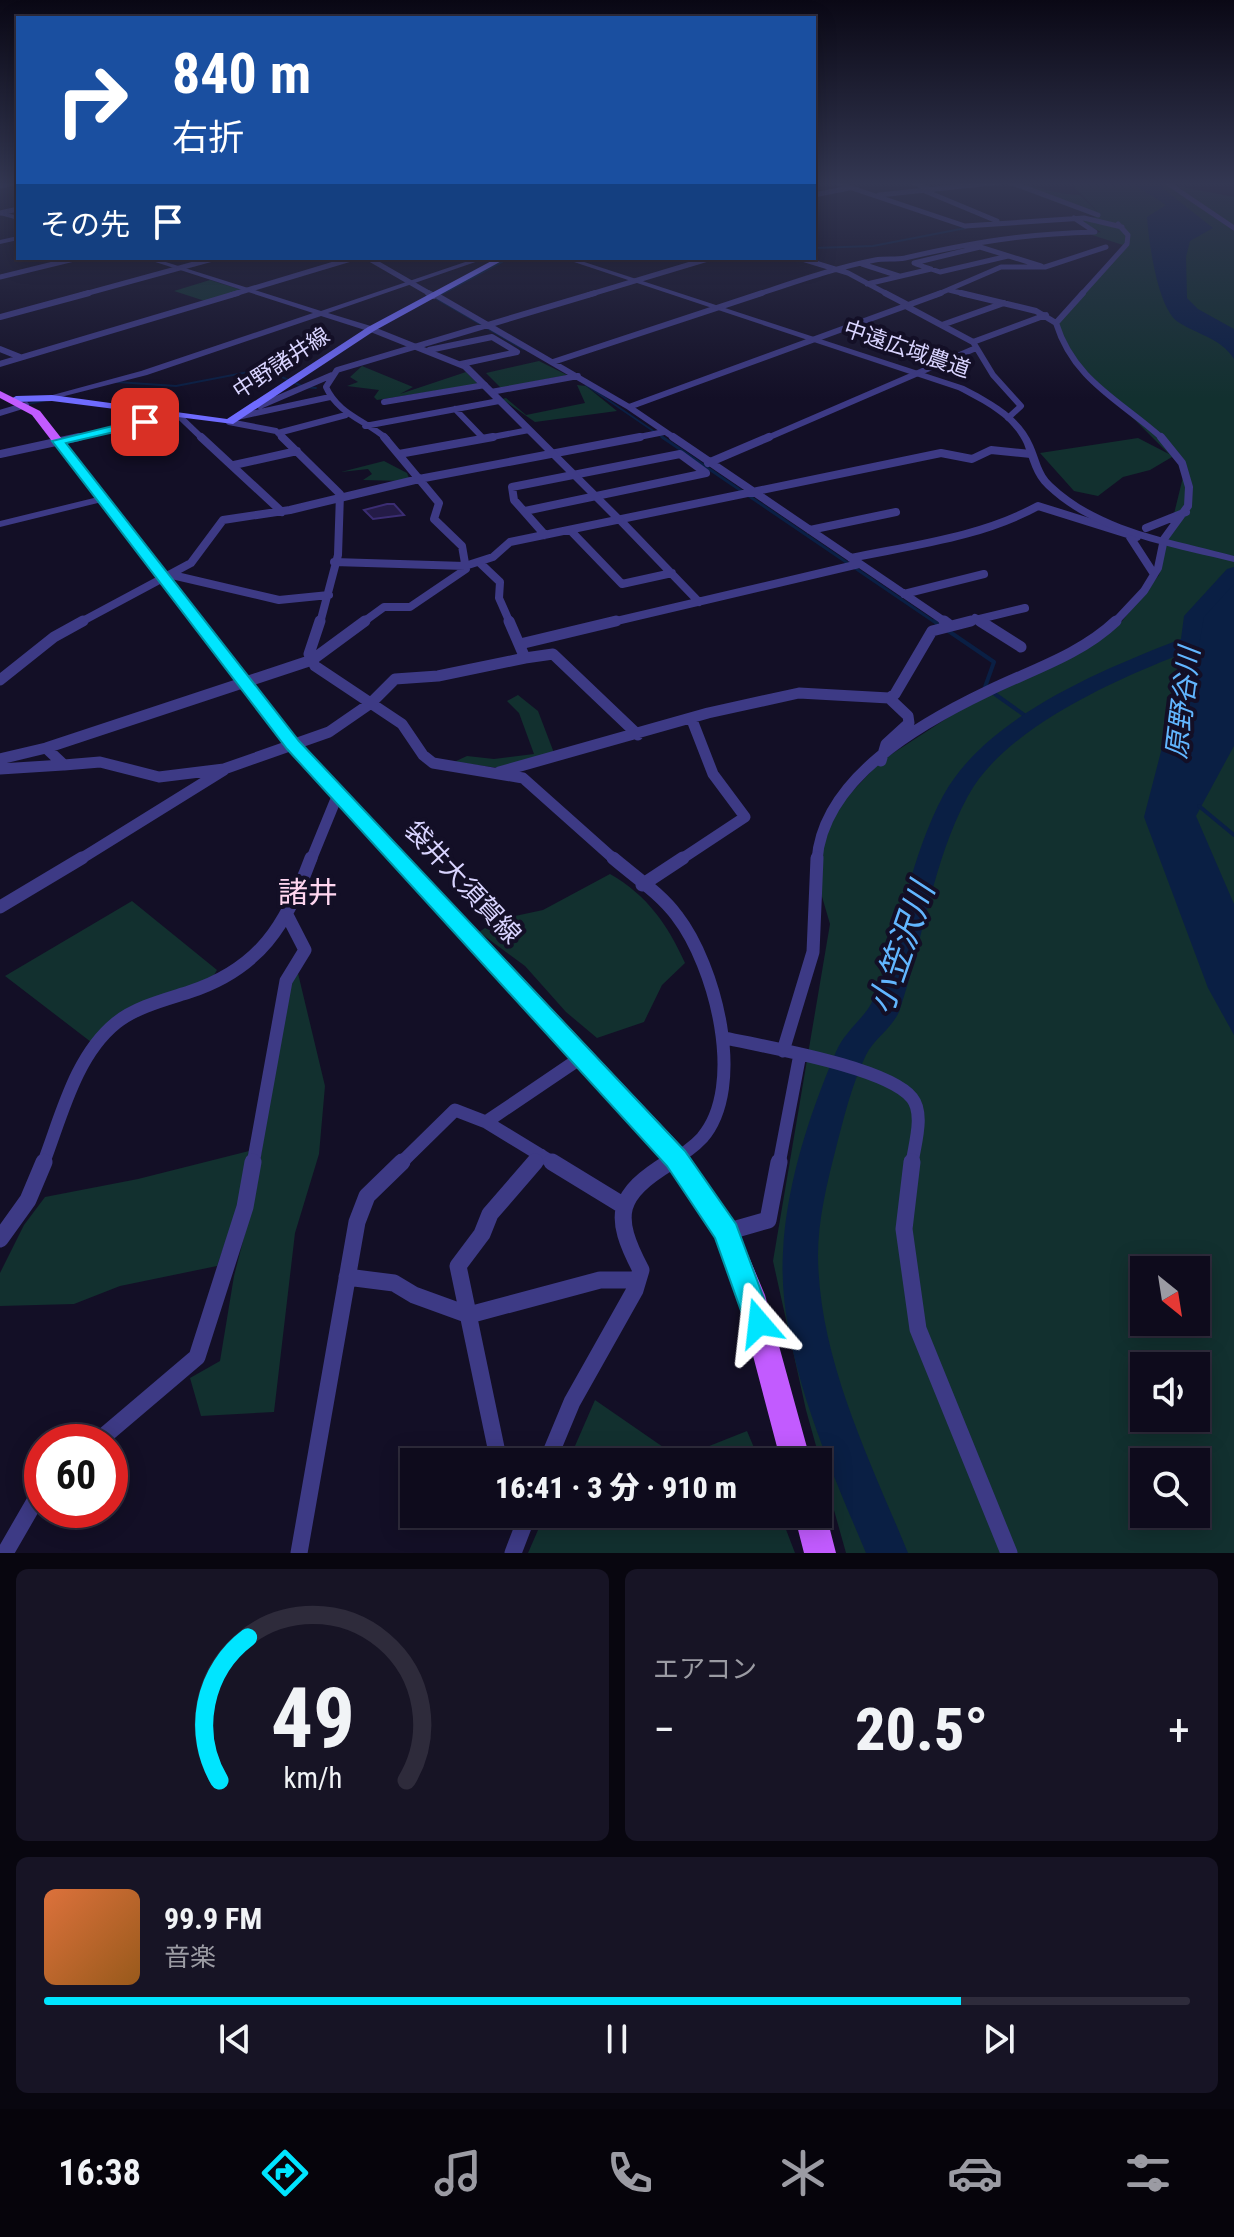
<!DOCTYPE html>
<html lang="ja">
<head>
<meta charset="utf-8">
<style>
  body { margin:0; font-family:"Roboto Condensed","Noto Sans JP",sans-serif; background:#171425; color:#f1f3f6; height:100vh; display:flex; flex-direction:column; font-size:30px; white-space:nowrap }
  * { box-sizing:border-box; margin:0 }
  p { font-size:26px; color:#9b9ba3 }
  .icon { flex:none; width:44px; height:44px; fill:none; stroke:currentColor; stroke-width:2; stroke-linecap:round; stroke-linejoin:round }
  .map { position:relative; height:1553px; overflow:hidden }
  .drawer { display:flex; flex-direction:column; gap:16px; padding:16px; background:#08060f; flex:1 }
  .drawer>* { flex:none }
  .banner { position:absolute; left:16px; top:16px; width:800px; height:244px; border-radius:0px; box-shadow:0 4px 20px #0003,0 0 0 2px #2e2b3b; background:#1a4fa0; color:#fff; overflow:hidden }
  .needle { width:52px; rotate:150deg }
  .controls { position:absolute; left:1130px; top:1256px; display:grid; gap:16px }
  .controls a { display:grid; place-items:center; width:80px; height:80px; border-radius:0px; background:#0e0b1c; box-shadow:0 4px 20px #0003,0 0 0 2px #2e2b3b; font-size:40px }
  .speed { position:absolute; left:24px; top:1424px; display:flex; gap:16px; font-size:40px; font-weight:700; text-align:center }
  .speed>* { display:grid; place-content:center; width:104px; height:104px; border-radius:50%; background:#0e0b1c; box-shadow:0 4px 20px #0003,0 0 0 2px #2e2b3b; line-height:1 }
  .speed .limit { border:12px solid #d22; background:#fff; color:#111 }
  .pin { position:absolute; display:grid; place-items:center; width:68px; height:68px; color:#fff; margin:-34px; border-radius:16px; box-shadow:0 4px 12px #0006 }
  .me { position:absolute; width:88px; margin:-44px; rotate:343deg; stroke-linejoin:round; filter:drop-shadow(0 0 6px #0008) }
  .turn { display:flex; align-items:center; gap:28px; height:168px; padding:0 24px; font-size:36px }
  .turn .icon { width:104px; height:104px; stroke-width:2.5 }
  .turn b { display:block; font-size:56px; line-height:68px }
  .then { display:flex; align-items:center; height:76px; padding:0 24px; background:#0003; gap:16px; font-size:30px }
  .big { font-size:60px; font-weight:800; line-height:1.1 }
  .drawer .card { flex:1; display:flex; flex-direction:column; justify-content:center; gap:12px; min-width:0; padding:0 28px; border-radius:12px; background:#171425 }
  .drawer .dial { align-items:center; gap:0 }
  .dial svg { height:208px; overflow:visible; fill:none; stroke:#2e2b3b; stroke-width:7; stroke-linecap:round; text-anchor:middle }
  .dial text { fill:#f1f3f6; stroke:none }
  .song { display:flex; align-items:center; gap:24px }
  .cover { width:96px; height:96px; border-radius:12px; background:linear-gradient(135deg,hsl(20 70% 55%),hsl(30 70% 35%)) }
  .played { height:8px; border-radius:4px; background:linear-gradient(90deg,#00e5ff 80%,#2e2b3b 80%) }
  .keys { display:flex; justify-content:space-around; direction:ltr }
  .heat { display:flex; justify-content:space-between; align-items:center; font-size:44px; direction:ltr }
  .drawer .tiles { flex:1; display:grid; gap:16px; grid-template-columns:1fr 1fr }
  .card:last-child { grid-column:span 2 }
  .trip { position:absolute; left:400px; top:1448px; width:432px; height:80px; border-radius:0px; background:#0e0b1c; box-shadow:0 4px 20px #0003,0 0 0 2px #2e2b3b; font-weight:800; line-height:80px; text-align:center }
  .dock { display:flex; height:128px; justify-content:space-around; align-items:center; background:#06040b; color:#9b9ba3 }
  .dock .icon { width:56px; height:56px }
  .dock .selected { color:#00e5ff }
  .dock b { font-size:36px; color:#f1f3f6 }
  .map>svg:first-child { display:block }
</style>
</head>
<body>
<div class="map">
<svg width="1234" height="1553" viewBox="0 0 1234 1553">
  <rect width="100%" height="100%" fill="#130f26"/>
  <!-- green -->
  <path fill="#12302f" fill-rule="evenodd" d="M1002,182c28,0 50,13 78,13l20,19 -31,-32h97l68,49v1322h-388l-40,-143 -33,-149 57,-337 -14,-48 16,-63 49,-52 114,-74 67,-28 56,-33 41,-51 26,-106 -13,-12 -22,13 -27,7 -25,19 -24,-5 -34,-38 98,-15 31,16 -99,-99 -13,-34 69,-75 -37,-12 12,-2 -25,-13 20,-2zM1144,1270h52v52h-52zM1144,1366h52v52h-52zM1144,1462h52v52h-52z
    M1177,186l57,11v31z
    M210,280l32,10 -37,11 -31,-10z
    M539,361l28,14 -66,13 -15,-15z
    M362,366l51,21 -13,7 66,-22 12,12 -101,16 -3,-3 5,-7 -32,-4 11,-4 -8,-5z
    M577,385l9,1 31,25 -82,11 -33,-23 4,-1 20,17 59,-12z
    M384,461l23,12 2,5 -7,3 -39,-1 9,-6 -4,-5 -27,3z
    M518,695l20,16 16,42 -55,15 -45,-6 13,-6 27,3 40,-5 -15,-41 -12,-12z
    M610,874c37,21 58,51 75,89l-23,22 -18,37 -47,16 -31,-26 -41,-46 -46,-34 18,-12 46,-10z
    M132,901l85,69 -3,5 -123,67 -86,-66z
    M296,965l29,121 -6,68 -24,79 -21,179 -73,4 -11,-38 30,-17 14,-85 23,-90 22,-174z
    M249,1151l-9,50 -23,65 -97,20 -46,18 -74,2v-33l24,-48 21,-28 93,-18z
    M595,1400l84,58 68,-27 13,31h-192z
    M545,1514h235l15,39h-267z"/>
  <!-- water -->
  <path fill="#0a1f44" d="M1130,182h25l58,46 -23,13 -4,16 1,41 11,11 36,20v30c-13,-21 -36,-24 -56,-37 -21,-15 -29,-80 -31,-105l19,-12z
    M1234,572v174l-38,70 38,88v131l-26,-47 -64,-171 48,-185 20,-38z"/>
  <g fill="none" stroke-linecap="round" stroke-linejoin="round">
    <!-- stream-far2 -->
    <path stroke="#0a1f44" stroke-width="2" d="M814,248l59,-2 93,-18
      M438,296l71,-38
      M437,299l86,50
      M117,382l59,4 88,-17 40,18 12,1
      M586,385l79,54
      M24,405l22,-5"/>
    <!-- stream-far1 -->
    <path stroke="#0a1f44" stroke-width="3" d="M662,437l274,186"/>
    <!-- stream -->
    <path stroke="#0a1f44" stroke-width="4" d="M934,621l5,4
      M947,630l47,32 -9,25 49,35
      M1199,806l35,29"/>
    <!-- river -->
    <path fill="#0a1f44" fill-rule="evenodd" d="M1234,567v17l-30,33 -8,45h-14l-3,-7c-67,26 -176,75 -211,141 -36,66 -45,146 -69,216 -8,17 -25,27 -33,43 -14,29 -22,62 -30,93 -9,35 -18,72 -18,108 1,104 52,204 90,297h-42c-37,-88 -89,-204 -83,-301 3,-61 22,-124 45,-181 5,-12 10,-27 19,-37 14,-18 22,-21 30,-44 24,-64 34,-134 66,-194 43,-79 158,-126 238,-157l3,-23 43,-47z"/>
  </g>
  <!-- building -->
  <path fill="#241b47" stroke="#3b2d73" stroke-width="2" d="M387,504h7l10,11 -31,4 -9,-9z"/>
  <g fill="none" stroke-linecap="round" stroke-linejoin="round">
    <!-- minor-far5 -->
    <path stroke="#3d3a85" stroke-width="5" d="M834,182l131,44 119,-8 38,9
      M913,182l18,8
      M1010,182l88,33
      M1166,182l68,46
      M0,186l18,-4
      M925,191l72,30
      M814,195l35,-7
      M879,195l122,-13
      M0,213l18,-4
      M368,258l64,37
      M799,258l49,15 41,22
      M914,263l66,-16 61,19
      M862,264l37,12
      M916,264l24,8 68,-16
      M0,277l78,-19
      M867,284l64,-15
      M949,290l20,5
      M81,295l135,-37
      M231,295l123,-37
      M588,295l123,-37
      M756,295c39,-13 78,-27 119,-35 10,-2 20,0 30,-2 69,-16 119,-24 190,-26l-21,-14
      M936,295l65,-28h44l61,-20
      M1081,295l46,-51 1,-9 -10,-11"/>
    <!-- minor-far4 -->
    <path stroke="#3d3a85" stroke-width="6" d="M428,293l6,3
      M885,293l21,11
      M961,293l75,18 20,12c18,58 64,77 107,116
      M436,295l193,112 47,32
      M904,305l69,37 20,33 28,31 -13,12
      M0,317l89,-24
      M1056,323l27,-30
      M942,325l62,-22
      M973,342l73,-27
      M0,349l20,8
      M429,350l63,-13 25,15 -56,12
      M553,362l209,-69
      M0,364l238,-71
      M491,392l87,-16
      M384,402l101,-17
      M260,406l72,-31
      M629,407l312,-114
      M455,409l28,29
      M0,413l26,-8
      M179,416l24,23
      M237,417l93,-20
      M229,422l47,9 8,8
      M365,426l134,-25
      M278,433l68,-18
      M70,439l104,-23
      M387,439c-22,-19 -49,-25 -61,-52l11,-17 258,-77
      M482,439l47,-9
      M629,439l35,-7
      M765,439l211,-91"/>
    <!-- minor-far3 -->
    <path stroke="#3d3a85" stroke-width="8" d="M201,437l81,75
      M282,437l58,57 -2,61 -18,68
      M673,437l274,186
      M0,454l79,-17
      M399,454l94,-17
      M708,463l61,-26
      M234,465l63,-14
      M525,511l181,-38 -26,-19 -168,33 2,13 31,35
      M620,520l79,82
      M1146,528l40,-16
      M570,530l52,54 50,-11
      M810,530l86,-18
      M1130,537l24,37
      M851,558c63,-13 130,-21 187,-52l99,31
      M334,562l131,4 28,-9 17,-15 431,-89 31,6 19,-9 40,4
      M480,563l20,19 -1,16 11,25
      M172,575l107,25 50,-5
      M904,594l80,-20
      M975,618l8,5
      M79,623l112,-60 32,-43 67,-10 129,-31 221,-42
      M362,623l22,-16h26l56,-38 -4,-23 -28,-27 5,-16 -55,-66
      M608,623l251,-59
      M963,623l62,-15
      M1114,623l30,-32 14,-23 6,-29 24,-33 1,-19 -7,-24 -21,-26"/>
    <!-- minor-far2 -->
    <path stroke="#3d3a85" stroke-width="11" d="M320,621l-11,33 6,12 87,58 21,31 10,8 90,15 92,82
      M944,621l4,3
      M980,621l41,26
      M520,644l96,-23
      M525,658l28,-4 85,81
      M0,680l54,-43 29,-16
      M46,748l18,17 36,-3 59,15 65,-8 105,-37 42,-29 24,-24 43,-3 87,-18 -16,-37
      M0,759l46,-11 266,-88 53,-39
      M881,761l5,-17 23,-21 -1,-7 -19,-18
      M0,769l63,-4
      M499,772l209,-59 91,-20 90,5 6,-4 37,-63 39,-10
      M79,860l145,-90
      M311,860l27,-66
      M680,860l65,-43 -32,-43 -21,-54
      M817,860c6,-82 104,-137 171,-169 43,-21 92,-36 128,-70"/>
    <!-- minor-far1 -->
    <path stroke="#3d3a85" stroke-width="13" d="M613,858c21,18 48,36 64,58 38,49 70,170 25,222 -10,11 -23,19 -35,26
      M642,885l41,-27
      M0,907l82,-49
      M725,1038c40,9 162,29 187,60 13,16 2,48 0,66
      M783,1051l30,-99 4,-94
      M486,1122l69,42
      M43,1164c18,-46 32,-108 73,-141 20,-16 48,-23 73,-31 71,-23 97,-67 122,-134
      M253,1164l33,-183 19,-31 -18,-35
      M400,1164l55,-54 31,12 96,-65
      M533,1164l8,-9
      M779,1164l21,-110"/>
    <!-- minor -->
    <path stroke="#3d3a85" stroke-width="17" d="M552,1162l72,44
      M912,1162l-8,67 14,100 91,224
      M726,1232l42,-12 11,-58
      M0,1239l28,-39 16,-38
      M347,1277l47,6 20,12 55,20 131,-35h38
      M97,1442l100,-85 48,-150 8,-45
      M499,1462l-41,-196 24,-32 8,-20 45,-52
      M547,1462l25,-60 63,-112 6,-20c-29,-55 -25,-75 29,-108
      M5,1553l37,-64
      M299,1553l58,-331 10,-26 35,-34
      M513,1553l15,-39"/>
    <!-- tertiary -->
    <path fill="#3d3a85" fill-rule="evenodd" d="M0,211l18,5v4l-18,-5z
      M18,236v4l-18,4v-4z
      M143,258h10l168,53 156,-53h10l-159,55 46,14 95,38 156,155 -5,3 -4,-1 -153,-153 -95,-38 -47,-15 -174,59 -98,25v-4l92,-25 172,-58z
      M562,258h10l392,128c27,14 57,30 69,59 6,13 8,28 19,38 48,46 120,56 182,73v6c-64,-16 -139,-27 -188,-74 -13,-12 -16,-28 -22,-44 -12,-27 -41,-41 -66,-54z
      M102,496l4,1v4l-106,26v-6z"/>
    <!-- secondary -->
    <path fill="#6f6bff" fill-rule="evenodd" d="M497,258h10l-133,73 -141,93 -181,-23 -36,1 -5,-3 5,-3 36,-1 175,24 141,-92z"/>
    <!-- primary -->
    <path fill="#c25bff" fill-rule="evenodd" d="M0,391l40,20 259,330 386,409 50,74 30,71 46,167h-30l-44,-167 -22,-57 -48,-72 -380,-417 -255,-334 -32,-17z
      M818,1502l8,12 10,39h-32l-10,-39h24z"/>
  </g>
  <!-- sky -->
  <linearGradient id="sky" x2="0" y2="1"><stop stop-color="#0a0815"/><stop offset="0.46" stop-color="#333752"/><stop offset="1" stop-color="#333752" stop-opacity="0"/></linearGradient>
  <rect width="1234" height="399" fill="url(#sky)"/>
  <!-- route -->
  <path fill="#00e5ff" stroke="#0095a6" stroke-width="2" d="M145,418l6,4 -2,2 -83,19 233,298 386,410 51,73 37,99 -4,10 -10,4 -10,-4 -34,-95 -48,-72 -380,-417 -235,-308z"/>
  <g text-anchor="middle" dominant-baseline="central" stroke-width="8" stroke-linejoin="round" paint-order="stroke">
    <!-- far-street labels -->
    <g font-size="22" fill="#d9d4ff" stroke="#130f26">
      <text transform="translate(907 349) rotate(19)">中遠広域農道</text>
      <text transform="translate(281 363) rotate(-33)">中野諸井線</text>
    </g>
    <!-- street labels -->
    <g font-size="26" fill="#d9d4ff" stroke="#130f26">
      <text transform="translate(463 882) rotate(47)">袋井大須賀線</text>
    </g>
    <!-- water labels -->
    <g font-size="28" font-style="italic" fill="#62b6ff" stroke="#130f26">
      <text transform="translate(1183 703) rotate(-83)">原野谷川</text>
    </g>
    <!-- quarter labels -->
    <g font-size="30" fill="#ffd6f0" stroke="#130f26">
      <text x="308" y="892">諸井</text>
    </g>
    <!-- near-water labels -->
    <g font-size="34" font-style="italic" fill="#62b6ff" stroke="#130f26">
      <text transform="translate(901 948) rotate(-71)">小笠沢川</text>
    </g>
  </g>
</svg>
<div class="controls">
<a><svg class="needle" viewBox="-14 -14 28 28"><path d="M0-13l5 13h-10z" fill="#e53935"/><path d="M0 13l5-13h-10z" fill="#9b9ba3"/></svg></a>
<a><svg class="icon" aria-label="sound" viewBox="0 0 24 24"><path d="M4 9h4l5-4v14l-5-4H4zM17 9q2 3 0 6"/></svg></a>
<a><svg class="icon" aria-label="search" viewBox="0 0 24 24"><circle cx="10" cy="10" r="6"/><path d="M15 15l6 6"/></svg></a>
</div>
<div class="speed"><div class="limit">60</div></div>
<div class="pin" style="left:145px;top:422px;background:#d93025"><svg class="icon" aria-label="arrive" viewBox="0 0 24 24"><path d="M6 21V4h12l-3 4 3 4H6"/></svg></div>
<svg class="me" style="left:759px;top:1323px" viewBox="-20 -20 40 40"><path d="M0-17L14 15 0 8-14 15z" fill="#00e5ff" stroke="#fff" stroke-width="4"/></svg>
<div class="trip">16:41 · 3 分 · 910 m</div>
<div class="banner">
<div class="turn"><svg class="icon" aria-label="right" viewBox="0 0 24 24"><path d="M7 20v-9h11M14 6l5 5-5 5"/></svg><div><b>840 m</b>右折</div></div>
<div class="then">その先<svg class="icon" aria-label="arrive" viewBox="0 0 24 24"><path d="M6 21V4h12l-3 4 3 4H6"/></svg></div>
</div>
</div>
<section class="drawer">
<div class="tiles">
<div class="card dial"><svg viewBox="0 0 100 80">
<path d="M14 69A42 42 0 1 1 86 69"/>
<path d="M14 69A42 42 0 0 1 25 14" stroke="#00e5ff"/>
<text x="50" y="56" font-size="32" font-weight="700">49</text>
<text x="50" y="72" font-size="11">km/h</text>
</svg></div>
<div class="card"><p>エアコン</p>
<div class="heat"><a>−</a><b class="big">20.5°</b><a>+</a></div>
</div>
<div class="card">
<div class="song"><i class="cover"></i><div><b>99.9 FM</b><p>音楽</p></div></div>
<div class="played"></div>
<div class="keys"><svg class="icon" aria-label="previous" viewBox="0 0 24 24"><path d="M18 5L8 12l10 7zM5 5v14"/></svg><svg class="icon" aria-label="pause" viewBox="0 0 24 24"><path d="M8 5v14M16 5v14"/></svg><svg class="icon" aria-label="next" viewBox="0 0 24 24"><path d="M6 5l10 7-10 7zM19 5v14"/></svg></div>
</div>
</div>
</section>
<nav class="dock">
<b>16:38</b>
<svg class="icon selected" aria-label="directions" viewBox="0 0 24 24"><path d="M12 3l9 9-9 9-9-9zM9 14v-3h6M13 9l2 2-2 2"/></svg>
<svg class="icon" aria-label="music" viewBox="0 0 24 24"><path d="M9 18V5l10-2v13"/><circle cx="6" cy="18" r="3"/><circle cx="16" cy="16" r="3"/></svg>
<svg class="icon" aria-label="phone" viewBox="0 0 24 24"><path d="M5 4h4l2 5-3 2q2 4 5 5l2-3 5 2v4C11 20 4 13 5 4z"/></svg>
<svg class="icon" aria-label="climate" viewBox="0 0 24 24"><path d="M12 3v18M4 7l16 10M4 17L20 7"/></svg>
<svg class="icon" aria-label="car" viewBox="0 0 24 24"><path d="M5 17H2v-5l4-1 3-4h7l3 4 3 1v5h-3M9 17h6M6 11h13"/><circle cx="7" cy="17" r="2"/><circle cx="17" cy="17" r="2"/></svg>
<svg class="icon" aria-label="filters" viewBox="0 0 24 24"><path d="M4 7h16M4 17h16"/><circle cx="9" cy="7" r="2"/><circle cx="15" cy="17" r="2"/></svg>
</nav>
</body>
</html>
